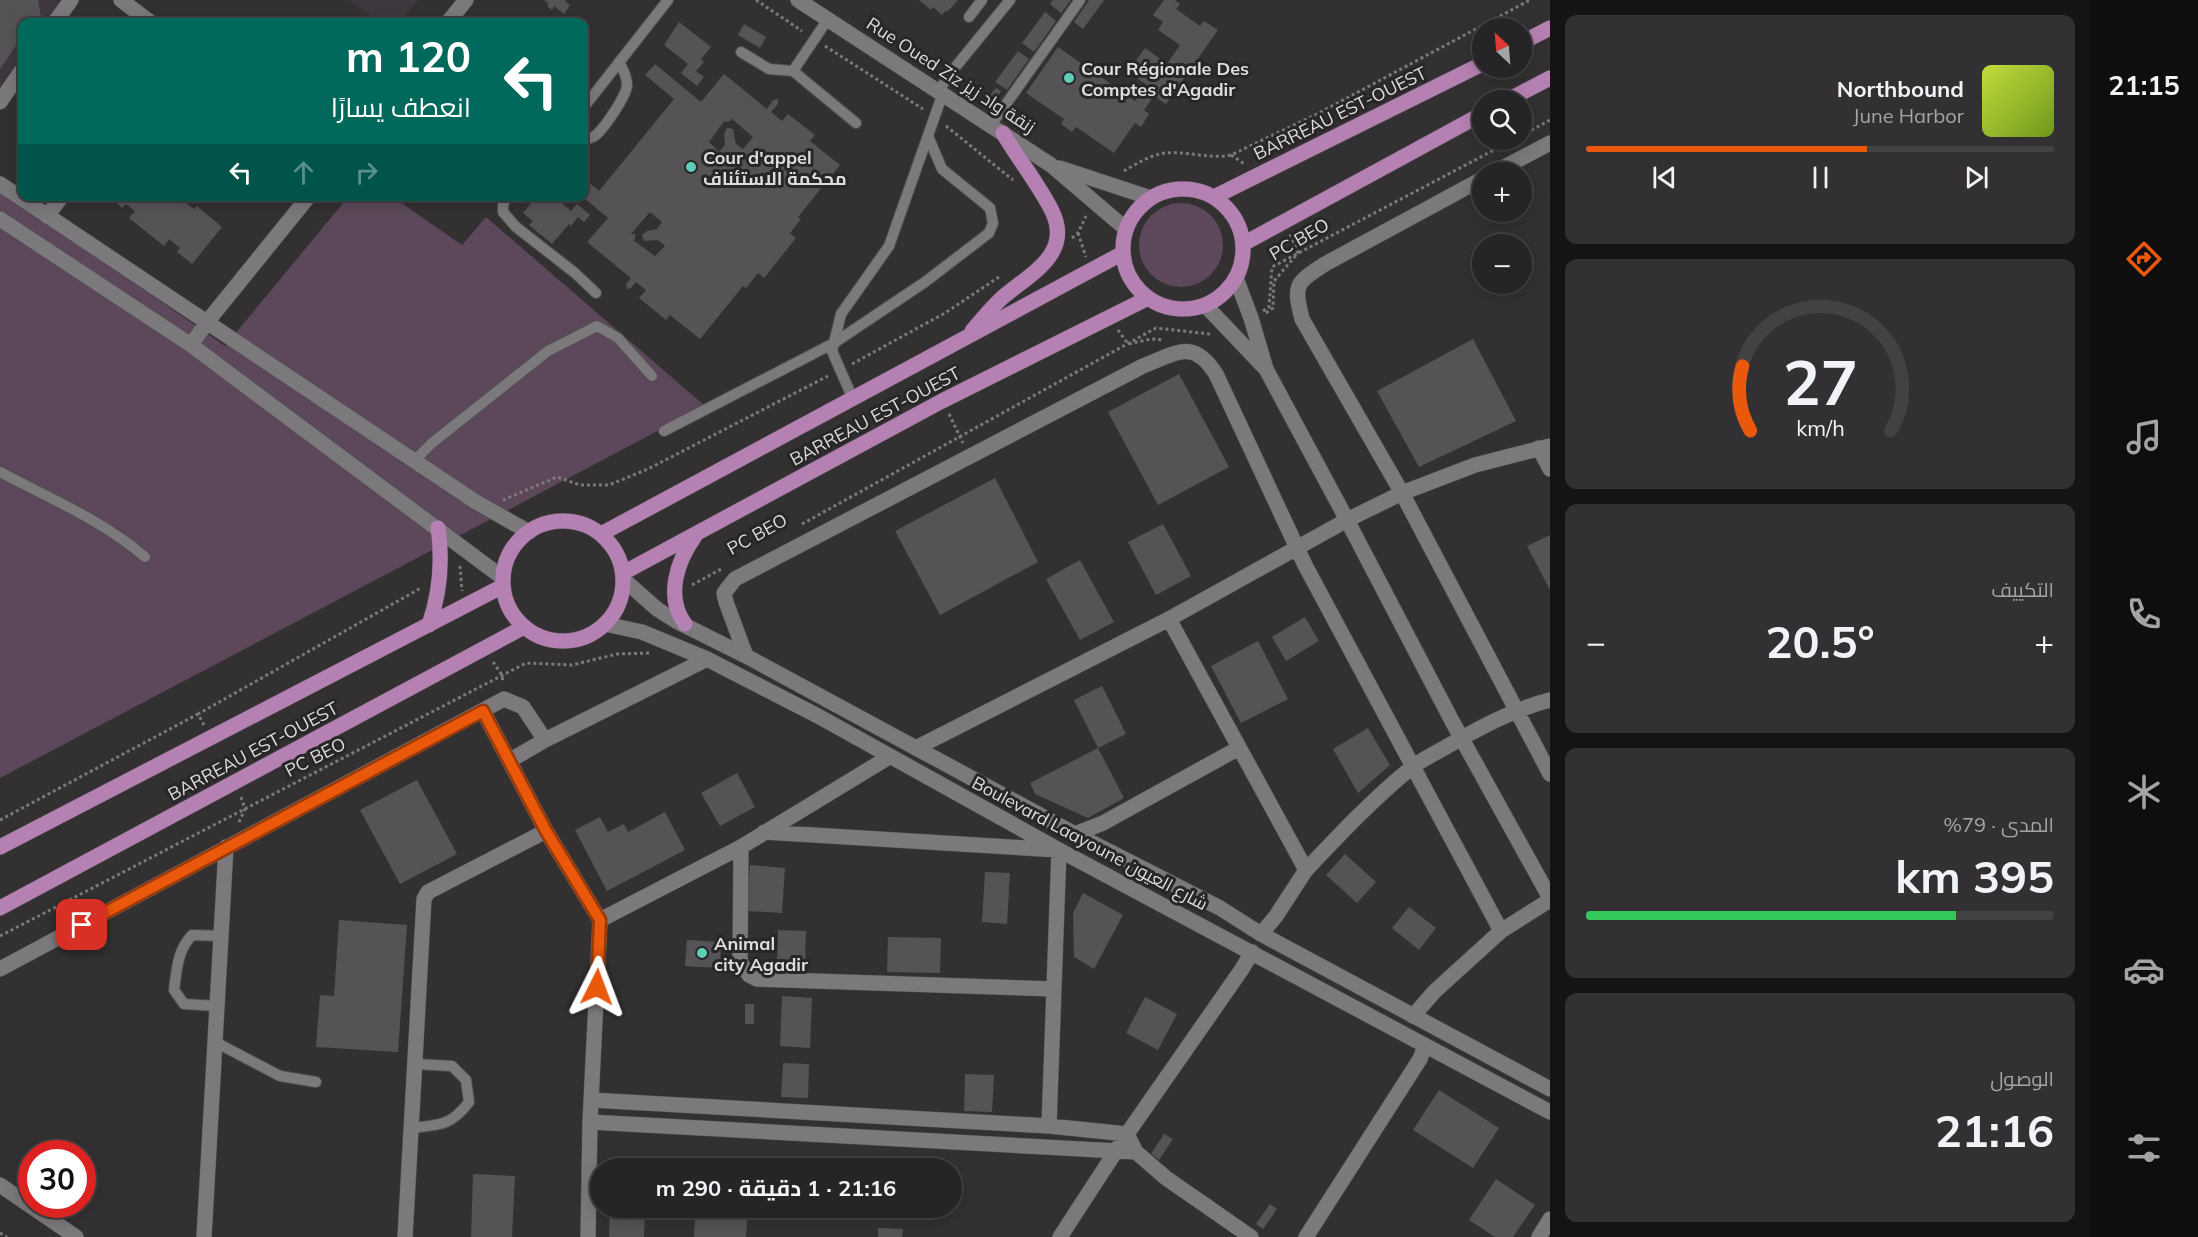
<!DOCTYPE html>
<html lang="ar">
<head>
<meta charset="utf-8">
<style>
  body { margin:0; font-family:Mulish,Cairo,sans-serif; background:#323032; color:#f1f3f6; direction:rtl; height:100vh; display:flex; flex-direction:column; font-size:22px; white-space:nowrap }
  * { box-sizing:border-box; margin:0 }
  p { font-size:20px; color:#a4a4a7 }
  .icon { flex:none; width:33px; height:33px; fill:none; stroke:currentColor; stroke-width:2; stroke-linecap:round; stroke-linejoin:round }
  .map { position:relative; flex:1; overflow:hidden; direction:ltr }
  .panel { display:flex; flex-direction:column; gap:15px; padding:15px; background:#151415; width:540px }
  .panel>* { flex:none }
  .banner { position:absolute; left:18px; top:18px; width:570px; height:183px; border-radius:12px; box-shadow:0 3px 15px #0003,0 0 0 2px #424143; direction:rtl; background:#00695c; color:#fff; overflow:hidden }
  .needle { width:39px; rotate:334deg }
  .tools { position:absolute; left:1472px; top:18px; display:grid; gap:12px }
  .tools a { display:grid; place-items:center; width:60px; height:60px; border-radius:50%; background:#262426; box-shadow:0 3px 15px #0003,0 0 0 2px #424143; font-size:30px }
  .speed { position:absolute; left:18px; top:1140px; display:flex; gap:12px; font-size:30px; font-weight:700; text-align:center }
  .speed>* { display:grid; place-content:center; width:78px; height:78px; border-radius:50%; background:#262426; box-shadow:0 3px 15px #0003,0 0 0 2px #424143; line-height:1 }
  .speed .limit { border:9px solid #d22; background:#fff; color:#111 }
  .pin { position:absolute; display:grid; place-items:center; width:51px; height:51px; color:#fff; margin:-26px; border-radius:12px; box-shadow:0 3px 9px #0006 }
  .me { position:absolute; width:66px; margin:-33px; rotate:3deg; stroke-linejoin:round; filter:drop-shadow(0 0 4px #0008) }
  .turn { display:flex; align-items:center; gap:21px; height:126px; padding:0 18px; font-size:27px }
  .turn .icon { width:78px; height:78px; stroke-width:2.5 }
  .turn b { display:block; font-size:42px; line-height:51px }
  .lanes { display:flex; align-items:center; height:57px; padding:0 18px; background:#0003; justify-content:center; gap:30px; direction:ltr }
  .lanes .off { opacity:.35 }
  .big { font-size:45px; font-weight:700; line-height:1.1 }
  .panel .card { flex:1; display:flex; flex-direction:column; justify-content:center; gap:9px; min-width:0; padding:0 21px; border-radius:12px; background:#323032 }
  .panel .dial { align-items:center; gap:0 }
  .dial svg { height:156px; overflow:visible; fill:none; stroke:#424143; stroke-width:7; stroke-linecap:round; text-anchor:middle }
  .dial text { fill:#f1f3f6; stroke:none }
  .song { display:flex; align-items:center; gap:18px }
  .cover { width:72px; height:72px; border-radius:9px; background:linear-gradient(135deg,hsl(70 70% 55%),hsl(80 70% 35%)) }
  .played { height:6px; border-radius:3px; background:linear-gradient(90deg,#ea580c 60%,#424143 60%) }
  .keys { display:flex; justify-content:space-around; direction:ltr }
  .heat { display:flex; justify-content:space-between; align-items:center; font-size:33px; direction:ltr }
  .charge { height:9px; border-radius:4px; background:linear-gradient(90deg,#34c759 79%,#424143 0) }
  .trip { position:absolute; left:590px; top:1158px; width:372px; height:60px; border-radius:30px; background:#262426; box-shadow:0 3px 15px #0003,0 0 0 2px #424143; font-weight:700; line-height:60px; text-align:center; direction:rtl }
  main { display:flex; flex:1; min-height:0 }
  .menu { display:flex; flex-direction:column; width:108px; justify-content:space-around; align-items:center; background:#0f0e0f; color:#a4a4a7 }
  .menu .icon { width:42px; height:42px }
  .menu .on { color:#ea580c }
  .menu b { font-size:27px; color:#f1f3f6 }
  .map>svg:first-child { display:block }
</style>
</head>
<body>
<main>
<nav class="menu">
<b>21:15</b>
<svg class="icon on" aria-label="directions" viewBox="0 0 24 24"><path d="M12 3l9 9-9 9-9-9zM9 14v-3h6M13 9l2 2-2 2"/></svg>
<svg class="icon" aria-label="music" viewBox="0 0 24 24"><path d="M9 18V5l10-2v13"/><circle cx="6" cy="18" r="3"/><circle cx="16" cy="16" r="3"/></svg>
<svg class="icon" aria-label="phone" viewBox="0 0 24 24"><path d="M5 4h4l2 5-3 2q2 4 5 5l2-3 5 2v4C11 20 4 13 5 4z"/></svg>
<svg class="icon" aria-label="climate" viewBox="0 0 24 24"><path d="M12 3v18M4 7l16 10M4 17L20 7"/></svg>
<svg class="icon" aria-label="car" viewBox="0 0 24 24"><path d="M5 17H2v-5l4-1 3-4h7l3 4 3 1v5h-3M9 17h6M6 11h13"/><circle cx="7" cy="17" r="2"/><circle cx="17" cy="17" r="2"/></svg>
<svg class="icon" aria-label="filters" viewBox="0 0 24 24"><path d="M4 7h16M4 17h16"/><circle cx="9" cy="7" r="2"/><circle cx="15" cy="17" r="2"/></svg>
</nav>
<section class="panel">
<div class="card">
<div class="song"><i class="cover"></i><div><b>Northbound</b><p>June Harbor</p></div></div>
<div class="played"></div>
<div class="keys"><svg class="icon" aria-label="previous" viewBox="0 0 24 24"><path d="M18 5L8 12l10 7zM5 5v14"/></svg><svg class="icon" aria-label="pause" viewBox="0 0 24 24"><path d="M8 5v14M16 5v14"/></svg><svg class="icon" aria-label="next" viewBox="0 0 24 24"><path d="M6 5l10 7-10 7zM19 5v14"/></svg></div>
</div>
<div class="card dial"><svg viewBox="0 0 100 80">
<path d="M14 69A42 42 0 1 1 86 69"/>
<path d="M14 69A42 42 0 0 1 10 36" stroke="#ea580c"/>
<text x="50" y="56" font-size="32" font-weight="700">27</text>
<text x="50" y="72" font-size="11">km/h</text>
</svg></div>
<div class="card"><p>التكييف</p>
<div class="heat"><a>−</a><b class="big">20.5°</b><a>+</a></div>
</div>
<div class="card"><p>المدى · 79%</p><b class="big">395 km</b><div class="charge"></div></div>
<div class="card"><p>الوصول</p><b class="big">21:16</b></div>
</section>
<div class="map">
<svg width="1550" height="1237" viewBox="0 0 1550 1237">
  <rect width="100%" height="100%" fill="#333032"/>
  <!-- built -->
  <path fill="#3f373e" d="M0,0h56l7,5 -11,17h-30v45l-22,34z
    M348,0h70l-18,22h-20z"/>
  <!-- green -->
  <path fill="#5c485a" d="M0,190l225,156 123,-149h45l69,48 24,-28 219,189 -705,372z
    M1139 245a42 42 0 1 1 84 0a42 42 0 1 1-84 0Z"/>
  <!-- building -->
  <path fill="#565356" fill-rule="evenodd" d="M0,0h38l3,17 -6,1 -3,4h-10v15l-22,32z
    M544,0h22l-1,1 5,4 -6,9 -10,-8 -2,4 -5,-4 2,-2z
    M919,0h39l-11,12 -1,-2 -4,5 -9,-8 -2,3z
    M1053,0h18l-10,13 -11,-9z
    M1089,0h15l-21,29 -9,-7z
    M1164,0h11l5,4 -4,5 24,17 4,-5 14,9 -52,74 -12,-8 -10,14 5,4 -8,13 -6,-4 -21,30 -38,-26 -4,5 -11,-8 3,-5 -38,-26 32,-46 77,54 12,-16 -19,-13 17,-24 22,16 13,-19 -22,-15 5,-8 -10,-7z
    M1045,12l11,9 -22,31 -12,-9z
    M679,22l32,25 -10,12 3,3 -8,9 8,6 -7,9 -16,-13 7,-9 -24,-19z
    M744,24l22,13 -6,11 -22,-13z
    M1018,51l11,8 -22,31 -12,-8z
    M655,64l46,38 23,-28 43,35 6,-9 5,-1v5l-7,8 11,9 6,-7 27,21 -5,6 30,24 -42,52 3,2 -11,14 6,5 -32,40 -6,-5 -12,15 -3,-2 -43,53 -30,-24 -4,5 -27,-22 7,-8 -10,-8 -5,6 -4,1 -1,-5 5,-6 -44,-36 21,-24 -24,-20v-20l15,13 75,-92 -29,-24zM731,118l22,19 -10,12 -7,-5 -3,-15 -6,-1 -3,6 1,11 -6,7 -10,-10 16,-22v2l6,-1zM650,212l12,10 -5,7 -10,2 -5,4 2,6 14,-1 7,6 -10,10 -22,-16h2v-6h-4z
    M996,88l5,3 -5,8 -6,-4z
    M109,196h61l10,8 3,-3 11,8 3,-3 25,21 -30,37 -15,-12 3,-4 -11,-9 -5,7 -35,-28 6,-7 -9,-7 -4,4z
    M541,196h13l17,15 6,-7 13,11 -6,7 -6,-5 -7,9 -2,-2 -17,20 -23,-19 4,-4 -10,-8 13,-16 2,2z
    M1473,339l43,82 -97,46 -42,-76z
    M1179,374l50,93 -71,38 -50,-93z
    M995,478l43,84 -98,53 -45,-84z
    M1163,524l28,52 -35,19 -28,-53z
    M1550,535v55l-23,-44z
    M1080,560l34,62 -34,18 -34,-61z
    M1305,617l14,24 -33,20 -14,-24z
    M1258,641l30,58 -47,24 -30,-57z
    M1102,686l24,48 -28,14 -24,-48z
    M1368,728l22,37 -32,28 -25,-44z
    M1098,748l26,50 -36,20 -53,-24 -5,-11z
    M737,773l18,34 -35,19 -19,-33z
    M417,780l40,74 -57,30 -40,-74z
    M665,812l20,38 -78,41 -32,-61 25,-13 8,15 16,-8 4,8z
    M1345,854l31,28 -19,21 -31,-28z
    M750,865l35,3 -3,45 -35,-2z
    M985,872l25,1 -3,51 -25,-2z
    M1083,893l40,22 -29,54 -20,-12 -1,-44z
    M1409,907l27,21 -17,22 -27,-22z
    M339,920l68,5 -9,127 -82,-5 4,-52 14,1z
    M778,930l28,1 -1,37 -28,-1z
    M888,937l53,1 -1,35 -53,-1z
    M687,940l34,2 -1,26 -35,-2z
    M782,996l30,2 -2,50 -30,-2z
    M1145,997l32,17 -19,36 -32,-17z
    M745,1004h9v20h-9z
    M783,1063l26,1 -1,34 -27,-1z
    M965,1074l29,1 -2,37 -28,-1z
    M1439,1090l60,38 -26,40 -60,-38z
    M1164,1134l9,5 -14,21 -8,-6z
    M880,1160l51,1v7h-51z
    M473,1174l42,2 -3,61h-41z
    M1496,1179l39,26 -22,32h-18l-26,-17z
    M1270,1204l7,5 -14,20 -7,-5z
    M610,1208h35l-1,29h-35z
    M695,1218l52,2 -1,17h-52z
    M878,1228l25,1 -1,8h-24z"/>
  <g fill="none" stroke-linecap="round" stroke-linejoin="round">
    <defs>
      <path id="lane" d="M969,17l13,-17
        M828,19l-35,52 63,52
        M741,52l28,17 24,2
        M939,90l14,-20 57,-70
        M584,107l84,-107
        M991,125l89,-125
        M584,138c5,1 9,0 13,-4 8,-7 30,-39 30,-49 0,-8 -4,-16 -8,-23
        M507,196l-4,9v7l13,15 59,46 21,20
        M853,399l-21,-48 9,-37 48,-68 54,-153
        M664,431l170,-88 91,-61 64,-49 4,-10 -3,-15 -48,-39 -14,-33
        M414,461l18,-18 116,-92 49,-25 21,12 34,38
        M0,472c49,26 104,49 145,85
        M217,1006l-33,-2 -10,-14c3,-21 3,-39 18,-55l29,1
        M215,1042l65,34 36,6
        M411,1128c28,-3 40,-2 58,-26l-3,-22 -14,-14 -37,-2"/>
      <path id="street" d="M121,0l29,22
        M55,22l16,-22
        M448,22l18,-22
        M0,102l22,-32
        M1495,172l55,-29
        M1482,179l-157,85c-29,19 -32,20 -23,55l100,174 148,281
        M0,184l476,318 53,30
        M47,216l15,-20
        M0,219l191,126 312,233
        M191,345l16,-23 102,-126
        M1539,448l11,21
        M1169,619l137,251 -30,46 -15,18
        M746,656l-20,-54 -2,-9 11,-14 408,-213c34,-13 50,-28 73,8l89,191 196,366
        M483,711l63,120 54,89 -10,202 -2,115
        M916,748l253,-129 178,-99 55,-27 73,-28 75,-19
        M509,761l36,-21 162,-81
        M764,832l295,18 -10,276
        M1075,834l28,-11 136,-75
        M741,847l-1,115 9,13 8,4 296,10
        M1306,870c33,-35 67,-71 105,-102 10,-8 23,-14 35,-21 33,-19 68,-38 104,-47
        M600,920l141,-73 148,-90
        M0,969l504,-270 19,8 22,33
        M1413,1016l22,-25 66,-60 49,-31
        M591,1100l458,26 78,8 9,18 30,26 85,59
        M590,1122l546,30
        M0,1185l76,52
        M204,1237l22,-390
        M405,1237l19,-338 4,-7 118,-61
        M1060,1237l67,-103 115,-165 10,-17
        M1306,1237l114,-178 5,-13"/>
      <path id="secondary" d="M798,0l253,165 75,64
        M1060,168l91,30
        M1236,278l15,40 15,51 81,151 105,201 98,177
        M1205,305l59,62
        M623,579l34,30 19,12 70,35 329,178 145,74 41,26 289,155
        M605,624l37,8 65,27 111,57 241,134 491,262
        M1539,1237l11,-18"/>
      <path id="primary" d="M1521,43l29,-15
        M1508,100l42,-22
        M1123 249a60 60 0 1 1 120 0a60 60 0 1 1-120 0Z
        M1214,197l268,-133
        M1243,244l239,-130
        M972,331c10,-12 20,-24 31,-34 27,-23 70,-43 49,-86 -14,-28 -34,-52 -49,-78
        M503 581a60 60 0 1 1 120 0a60 60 0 1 1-120 0Z
        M601,534l522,-281
        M623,573l319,-172 206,-103
        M685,624c-20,-27 -8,-63 10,-88
        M429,625c11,-32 14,-63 9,-97
        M0,847l503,-261
        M0,908l524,-281"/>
    </defs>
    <!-- lane casing -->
    <use href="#lane" stroke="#514f51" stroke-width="12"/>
    <!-- street casing -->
    <use href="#street" stroke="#514f51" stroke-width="16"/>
    <!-- secondary casing -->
    <use href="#secondary" stroke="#514f51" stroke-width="16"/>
    <!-- primary casing -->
    <use href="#primary" stroke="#514f51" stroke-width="16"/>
    <!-- path -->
    <path stroke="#7b797a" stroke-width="3" stroke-dasharray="3 3" stroke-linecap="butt" d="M756,0l46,31
      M825,46l98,63
      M946,126l67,54
      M1521,136l29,-16
      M1231,155l15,10
      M1124,171c10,-6 24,-14 35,-17 24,-5 49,6 72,1l86,-41 213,-114
      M1078,233l8,24
      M1072,238l6,-5 8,-17
      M1263,311l6,-4 3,-40 241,-127
      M1266,313l7,-5 1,-27 24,-28 -8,-19
      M1118,330l10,14 23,-5 13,1
      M852,364l93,-51 54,-36
      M949,414l14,29
      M503,500l54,-23 23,8h29l39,-16 180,-93
      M802,524l354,-196 54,6
      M460,566l2,25
      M692,585l31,-17
      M493,662l9,13 1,8
      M204,725l-6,-11 223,-126
      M0,820l198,-106
      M239,822l6,-13 -4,-12
      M0,936l526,-273 46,2 45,-11 35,-1
      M0,1233l7,4"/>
    <!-- lane -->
    <use href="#lane" stroke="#7c797c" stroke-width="10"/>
    <!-- street -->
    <use href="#street" stroke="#7c797c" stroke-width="15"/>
    <!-- secondary -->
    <use href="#secondary" stroke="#7c797c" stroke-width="15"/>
    <!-- primary -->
    <use href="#primary" stroke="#b581b3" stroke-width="15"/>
  </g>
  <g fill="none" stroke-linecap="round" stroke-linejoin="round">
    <defs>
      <path id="route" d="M82,925l401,-214 63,120 54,89 -3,67"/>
    </defs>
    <!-- route casing -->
    <use href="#route" stroke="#983908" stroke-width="15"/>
    <!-- route -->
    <use href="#route" stroke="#ea580c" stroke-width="10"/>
  </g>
  <!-- markers -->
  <g fill="#5eceb8" stroke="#292628" stroke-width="2">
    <circle cx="1069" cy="78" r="6"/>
    <circle cx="691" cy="167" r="6"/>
    <circle cx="702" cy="953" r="6"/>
  </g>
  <g text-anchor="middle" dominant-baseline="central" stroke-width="6" stroke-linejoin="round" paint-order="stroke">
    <!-- poi labels -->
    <g font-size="18" font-weight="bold" fill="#dedcdd" stroke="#292628" text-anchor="start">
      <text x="1081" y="68">Cour Régionale Des<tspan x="1081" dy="21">Comptes d'Agadir</tspan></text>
      <text x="703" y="157">Cour d'appel<tspan x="703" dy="21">محكمة الاستئناف</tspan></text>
      <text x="714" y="943">Animal<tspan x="714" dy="21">city Agadir</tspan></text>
    </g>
    <!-- street labels -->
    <g font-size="18" fill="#dedcdd" stroke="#292628">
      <text transform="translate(951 75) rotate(33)">Rue Oued Ziz زنقة واد زيز</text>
      <text transform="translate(1340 113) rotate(-26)">BARREAU EST-OUEST</text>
      <text transform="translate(1299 239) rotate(-30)">PC BEO</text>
      <text transform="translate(875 416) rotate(-28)">BARREAU EST-OUEST</text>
      <text transform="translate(757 534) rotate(-29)">PC BEO</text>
      <text transform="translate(253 751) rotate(-28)">BARREAU EST-OUEST</text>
      <text transform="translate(315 757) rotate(-27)">PC BEO</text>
      <text transform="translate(1090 843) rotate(28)">Boulevard Laayoune شارع العيون</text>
    </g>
  </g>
</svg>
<div class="tools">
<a><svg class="needle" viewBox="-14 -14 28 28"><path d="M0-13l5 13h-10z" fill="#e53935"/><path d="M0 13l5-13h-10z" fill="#a4a4a7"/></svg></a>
<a><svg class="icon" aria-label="search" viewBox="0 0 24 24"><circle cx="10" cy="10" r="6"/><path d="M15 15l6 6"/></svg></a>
<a>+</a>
<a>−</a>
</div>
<div class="speed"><div class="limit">30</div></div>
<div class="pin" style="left:82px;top:925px;background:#d93025"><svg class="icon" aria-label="arrive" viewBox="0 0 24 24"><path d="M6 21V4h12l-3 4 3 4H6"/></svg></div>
<svg class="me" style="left:597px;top:987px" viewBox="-20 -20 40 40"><path d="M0-17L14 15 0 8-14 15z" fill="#ea580c" stroke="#fff" stroke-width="4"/></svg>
<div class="trip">21:16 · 1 دقيقة · 290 m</div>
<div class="banner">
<div class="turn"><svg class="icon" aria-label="left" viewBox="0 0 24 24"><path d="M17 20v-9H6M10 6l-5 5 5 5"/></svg><div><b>120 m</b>انعطف يسارًا</div></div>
<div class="lanes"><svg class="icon" aria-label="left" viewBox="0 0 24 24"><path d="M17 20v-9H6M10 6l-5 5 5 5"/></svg><svg class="icon off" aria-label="ahead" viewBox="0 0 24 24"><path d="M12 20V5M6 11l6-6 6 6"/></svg><svg class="icon off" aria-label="right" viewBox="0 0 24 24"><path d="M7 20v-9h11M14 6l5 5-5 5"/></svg></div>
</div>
</div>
</main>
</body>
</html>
